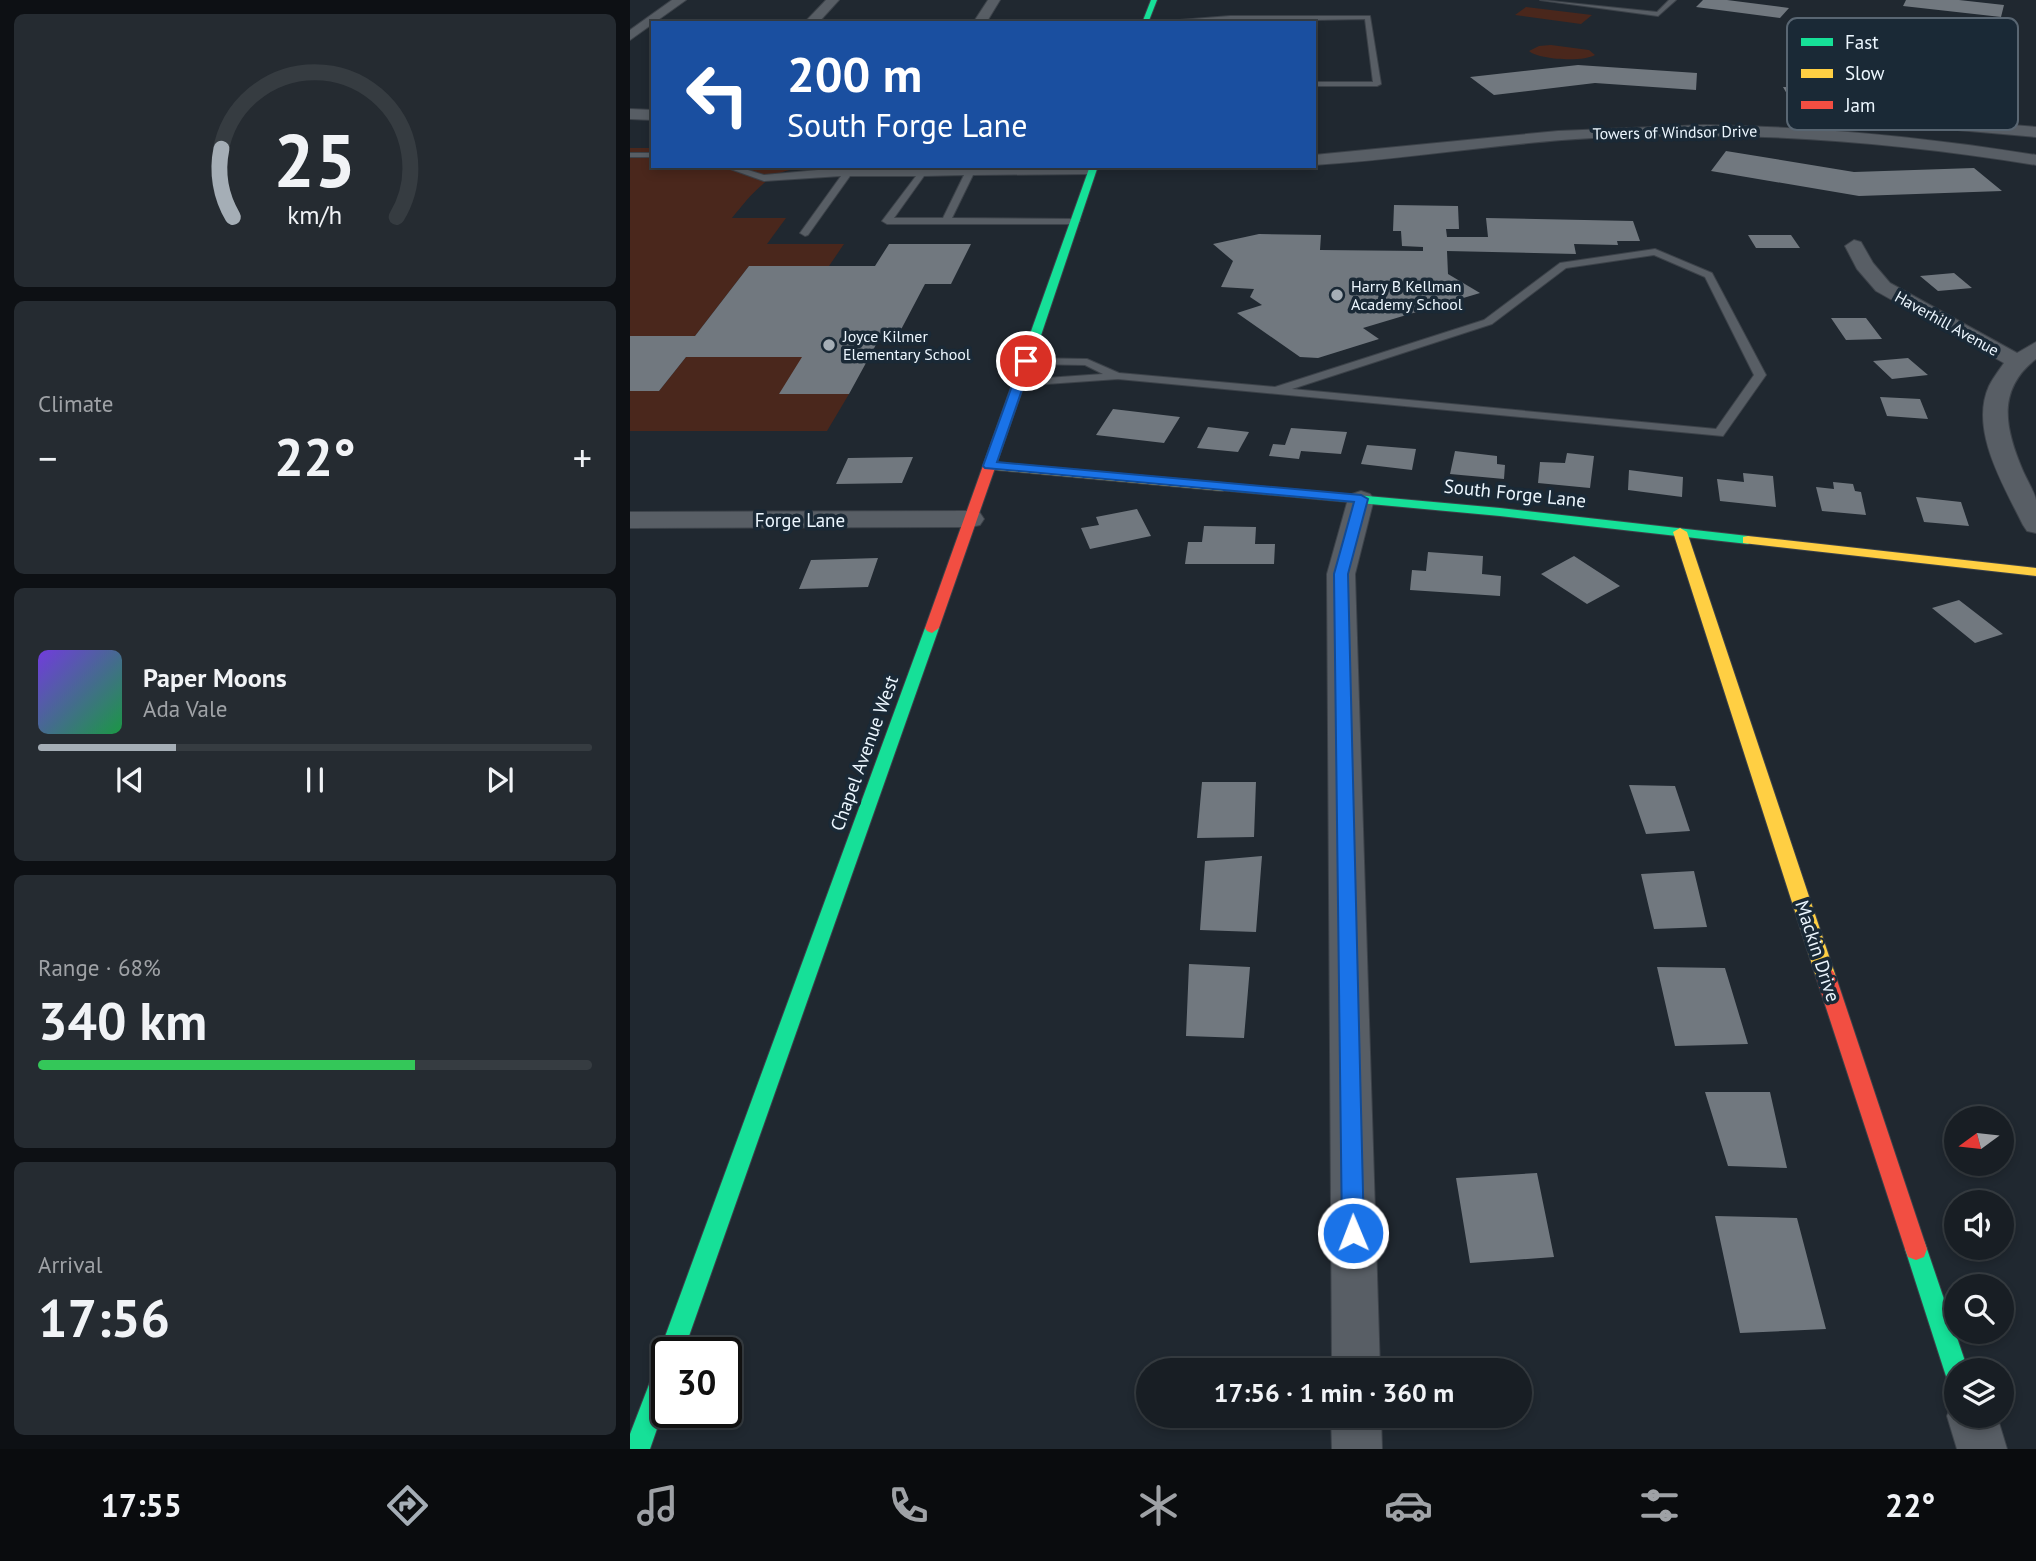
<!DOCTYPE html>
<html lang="en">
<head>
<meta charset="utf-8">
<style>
  body { margin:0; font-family:"PT Sans",sans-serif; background:#252b31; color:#f1f3f6; height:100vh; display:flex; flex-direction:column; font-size:26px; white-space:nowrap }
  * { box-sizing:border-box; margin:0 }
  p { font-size:23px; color:#9fa2a6 }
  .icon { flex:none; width:38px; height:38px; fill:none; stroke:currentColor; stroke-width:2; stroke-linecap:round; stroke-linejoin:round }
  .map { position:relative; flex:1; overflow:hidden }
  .details { display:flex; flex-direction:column; gap:14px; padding:14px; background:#0d1014; width:630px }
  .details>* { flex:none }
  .top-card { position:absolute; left:21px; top:21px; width:665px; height:147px; border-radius:0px; box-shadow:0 4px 10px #0003,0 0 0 2px #363c41; background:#1a4fa0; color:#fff; overflow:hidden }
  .needle { width:46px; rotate:255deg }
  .fabs { position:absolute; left:1314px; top:1106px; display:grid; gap:14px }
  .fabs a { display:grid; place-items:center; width:70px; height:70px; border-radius:50%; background:#181e24; box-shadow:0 4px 10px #0003,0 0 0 2px #363c41; font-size:35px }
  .speed { position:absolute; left:21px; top:1337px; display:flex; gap:14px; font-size:35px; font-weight:700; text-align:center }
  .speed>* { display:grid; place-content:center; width:91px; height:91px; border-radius:50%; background:#181e24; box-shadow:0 4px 10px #0003,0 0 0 2px #363c41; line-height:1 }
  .speed .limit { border:4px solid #111; border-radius:10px; background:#fff; color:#111 }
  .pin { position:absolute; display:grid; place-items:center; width:60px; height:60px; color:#fff; margin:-30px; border:4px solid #fff; border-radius:50%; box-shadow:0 2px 7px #0007 }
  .me { position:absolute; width:77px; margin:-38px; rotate:359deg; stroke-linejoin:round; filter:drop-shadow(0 0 5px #0008) }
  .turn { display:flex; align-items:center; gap:24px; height:147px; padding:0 21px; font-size:32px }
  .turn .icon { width:91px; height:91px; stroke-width:2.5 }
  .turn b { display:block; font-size:49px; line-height:60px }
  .big { font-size:52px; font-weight:700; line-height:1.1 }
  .details .tile { flex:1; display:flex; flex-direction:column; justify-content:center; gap:10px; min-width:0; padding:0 24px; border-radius:10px; background:#252b31 }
  .details .dial { align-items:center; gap:0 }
  .dial svg { height:182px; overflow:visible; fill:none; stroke:#363c41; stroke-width:7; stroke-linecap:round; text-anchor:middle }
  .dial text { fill:#f1f3f6; stroke:none }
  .song { display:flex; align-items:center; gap:21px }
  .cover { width:84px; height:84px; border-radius:10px; background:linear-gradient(135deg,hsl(260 70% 55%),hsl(140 70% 35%)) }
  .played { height:7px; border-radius:4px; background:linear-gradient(90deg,#a5aeb6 25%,#363c41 25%) }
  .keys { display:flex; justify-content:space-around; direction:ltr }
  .heat { display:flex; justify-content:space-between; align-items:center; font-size:38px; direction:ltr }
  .charge { height:10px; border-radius:5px; background:linear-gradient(90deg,#34c759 68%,#363c41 0) }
  .trip { position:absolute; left:506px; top:1358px; width:396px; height:70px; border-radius:35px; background:#181e24; box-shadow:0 4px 10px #0003,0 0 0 2px #363c41; font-weight:700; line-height:70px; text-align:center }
  .menu { display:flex; height:112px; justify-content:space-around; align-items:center; background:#0a0c0e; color:#9fa2a6 }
  .menu .icon { width:49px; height:49px }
  .menu .active { color:#a5aeb6 }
  .menu b { font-size:32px; color:#f1f3f6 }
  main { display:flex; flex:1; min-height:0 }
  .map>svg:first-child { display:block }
</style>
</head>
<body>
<main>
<section class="details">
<div class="tile dial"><svg viewBox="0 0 100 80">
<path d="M14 69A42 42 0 1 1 86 69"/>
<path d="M14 69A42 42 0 0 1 9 39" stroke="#a5aeb6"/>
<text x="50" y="56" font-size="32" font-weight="700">25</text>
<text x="50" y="72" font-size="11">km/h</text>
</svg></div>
<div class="tile"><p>Climate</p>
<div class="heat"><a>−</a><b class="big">22°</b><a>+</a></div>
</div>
<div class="tile">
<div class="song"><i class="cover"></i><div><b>Paper Moons</b><p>Ada Vale</p></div></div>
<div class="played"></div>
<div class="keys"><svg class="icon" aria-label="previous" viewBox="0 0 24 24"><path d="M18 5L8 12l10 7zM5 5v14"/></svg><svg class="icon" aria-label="pause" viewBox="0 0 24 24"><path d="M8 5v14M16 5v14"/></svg><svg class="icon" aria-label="next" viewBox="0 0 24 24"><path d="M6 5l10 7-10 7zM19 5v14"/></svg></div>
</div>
<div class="tile"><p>Range · 68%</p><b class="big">340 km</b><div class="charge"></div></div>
<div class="tile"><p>Arrival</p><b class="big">17:56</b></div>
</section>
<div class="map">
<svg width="1406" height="1449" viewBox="0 0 1406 1449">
  <rect width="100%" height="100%" fill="#202830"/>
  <!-- green -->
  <path fill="#4a271c" d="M896,7l66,8 -11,9 -66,-9z
    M921,45l38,5 6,5c-11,7 -56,5 -66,-4l10,-5z
    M0,148h23v18h148l-2,3c-29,0 -51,29 -67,49h54l-19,26h77l-15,22h-80l-54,70h-65z
    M56,357h116l47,37 -22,37h-197v-40h29z"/>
  <!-- building -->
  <path fill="#71787f" d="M1073,0h24l62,8 -9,10 -84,-11z
    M1276,0h53l45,5 -3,12 -98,-11z
    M948,65l119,8 -1,17 -101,-7 -101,12 -24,-18z
    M1153,87l42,1 5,7 -43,-1z
    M1096,151l128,21 120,-4 28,23 -143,5 -148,-25z
    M764,205l64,1 1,23h-13l1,8h41l-2,-19 147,3 7,20h-23l1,4 -44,-1 2,10 -129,-3 1,23 32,19 -117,35 16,11 -61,19 -18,-1 -63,-44 25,-8 -12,-8 4,-8 -33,-2 12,-26 -20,-17 46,-10 62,1 -1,15 103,1v-4l-21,-1 -1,-15h-8z
    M1118,235h43l9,13h-44z
    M259,244h82l-20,40h-26l-30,57h-17l-29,53h-70l23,-37h-116l-27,34h-29v-55h65l54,-70h126z
    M1324,273l18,15 -34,3 -18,-15z
    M1201,318h35l16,21 -36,1z
    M1278,358l20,17 -36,4 -19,-18z
    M1250,397l40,2 8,20 -41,-3z
    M483,409l67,8 -16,26 -68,-8z
    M578,427l41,5 -11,20 -41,-4z
    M661,428l56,4 -6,22 -40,-3 -2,8 -30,-3 4,-12 12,1z
    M737,445l49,4 -4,21 -51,-6z
    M825,451l42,5v8l8,1 -1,14 -54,-5z
    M937,453l27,3 -4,32 -52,-5 2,-21 25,1z
    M283,457l-11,26 -66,1 12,-26z
    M999,470l54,7 -1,20 -54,-7z
    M1113,473l30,3 3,31 -56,-6 -3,-22 27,3z
    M1203,482l20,2 2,7 6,1 5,23 -44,-4 -6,-24 18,2z
    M1286,497l45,5 8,24 -45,-4z
    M507,509l14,27 -61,13 -9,-21 18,-3 -3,-8z
    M574,526l52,1 -1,17h20l-1,20h-89l3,-22h14z
    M798,552l55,4 -1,18 19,2 -1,20 -90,-6 2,-20 14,1z
    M944,556l46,30 -33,18 -46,-30z
    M248,558l-10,29 -69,2 12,-29z
    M1329,600l44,34 -28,9 -43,-35z
    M572,782h54l-2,55 -57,1z
    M999,785l46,1 15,45 -44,3z
    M632,856l-6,76 -56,-2 5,-69z
    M1064,871l13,56 -53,2 -13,-55z
    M559,964l61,3 -6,71 -58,-2z
    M1027,967l68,1 23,76 -73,2z
    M1075,1092h65l17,76 -59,-2z
    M907,1173l17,84 -84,6 -14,-85z
    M1085,1216l82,2 29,111 -86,4z"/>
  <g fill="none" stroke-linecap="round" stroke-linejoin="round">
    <defs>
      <path id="lane" d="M910,0l117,12 12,-12h7l-18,16z
        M600,16h140l11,68 -4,2h-63v-4h59l-8,-63 -223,4z
        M0,153h23v4h-23z
        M92,166h13l29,9 54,-5 274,-2 4,3 -4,3 -119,1 -21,43 126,1 2,2 -5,3h-188l-5,-3 34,-45h-66l-42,59 -3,1 -5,-3 41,-57 -77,5zM334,175l-21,43h-49l30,-42z
        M1025,249l57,24 54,102 -43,61 -605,-57 -100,7 -6,-3 6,-3 85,-6 -18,-9 -59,-1 -6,-3 6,-3 61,1 32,14 156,14 209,-67 76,-57zM1024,255l51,22 49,98 -38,54 -424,-40 200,-65 74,-56z"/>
      <path id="street" d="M42,0h14l-56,40v-10z
        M196,0h13l-21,23h-14z
        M358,0h12l-14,23h-13z
        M1301,88l7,4v27l98,8v10l-169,-15 -8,-5 8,-5 55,5 2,-25z
        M1174,98l86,4 8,5 -8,5 -91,-6 -3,-3 3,-3z
        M0,109l23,1v10l-23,-1z
        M1074,125c112,2 222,12 332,30v10c-147,-24 -294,-35 -443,-27 -93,5 -185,21 -279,27v-10l244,-24z
        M1224,240l7,2 12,21 17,20 127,70 19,-11v17c-40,31 -31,70 -13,112 4,9 11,20 13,29 0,11 0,23 0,33l-9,-2 -4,-6c-19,-39 -54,-95 -34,-139 4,-8 10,-16 15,-23l-128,-72 -19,-22 -12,-23z
        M731,491l9,3 4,5 -19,75 25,796h-48l-5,-796 21,-75 4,-5z
        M341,511l9,2 4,6 -4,6 -9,2 -341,1v-16z
        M1324,1398h2v18h41l10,33h-50l-10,-33z
        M701,1416h50l1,33h-50z"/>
      <path id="fast" d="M521,0h6l-9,23h-6z
        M460,166h8l-67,199 -10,2 -2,-2z
        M593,483l277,25 248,28 7,4 -7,4 -248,-28 -281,-26v-6z
        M302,623l7,5 -256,725h-16v47l-17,49h-20v-15l30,-78 -1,-3 266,-725z
        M1286,1238l8,3 3,8 41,121h-12v12l-9,-3 -3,-9 -39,-121 3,-8z"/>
      <path id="slow" d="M360,462l233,21 6,4 -6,4 -237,-22 -2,-3z
        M1050,528l7,4 149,445 -3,6 -7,2 -7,-2 -3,-6 -143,-445z
        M1118,536l288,32v8l-293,-33v-6z"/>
      <path id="jam" d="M395,362l6,3 -92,263 -7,5 -5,-2 -2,-3 94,-263z
        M1196,969l7,2 3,6 91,272 -3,8 -8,3 -8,-3 -3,-8 -89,-272 3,-6z"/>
    </defs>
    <!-- lane casing -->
    <use href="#lane" stroke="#3c4249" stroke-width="2"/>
    <!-- street casing -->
    <use href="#street" stroke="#3c4249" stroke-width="2"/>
    <!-- fast casing -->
    <use href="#fast" stroke="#3c4249" stroke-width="2"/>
    <!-- slow casing -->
    <use href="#slow" stroke="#3c4249" stroke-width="2"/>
    <!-- jam casing -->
    <use href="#jam" stroke="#3c4249" stroke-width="2"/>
    <!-- lane -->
    <use href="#lane" fill="#585e65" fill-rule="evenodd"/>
    <!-- street -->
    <use href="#street" fill="#585e65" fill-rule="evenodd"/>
    <!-- fast -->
    <use href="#fast" fill="#16e098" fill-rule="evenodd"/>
    <!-- slow -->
    <use href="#slow" fill="#ffcf43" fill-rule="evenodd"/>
    <!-- jam -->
    <use href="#jam" fill="#f24e42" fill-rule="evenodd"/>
  </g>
  <!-- route -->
  <path fill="#1a73e8" stroke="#114b97" stroke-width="2" d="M396,357l6,4 -35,101 364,33 7,4 -20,75 16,659 -3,8 -8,3 -8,-3 -3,-8 -8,-659 20,-72 -369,-34 -2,-2 38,-105z"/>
  <!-- markers -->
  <g fill="#a5aeb6" stroke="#1a2936" stroke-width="2.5">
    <circle cx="707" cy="295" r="7"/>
    <circle cx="199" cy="345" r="7"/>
  </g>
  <g text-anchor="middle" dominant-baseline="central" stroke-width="7" stroke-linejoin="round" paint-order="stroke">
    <!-- far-street labels -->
    <g font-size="16" fill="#ecf6fe" stroke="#1a2936">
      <text transform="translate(1045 132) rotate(-1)">Towers of Windsor Drive</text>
      <text transform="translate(1317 323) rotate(29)">Haverhill Avenue</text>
    </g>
    <!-- far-poi labels -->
    <g font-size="16" fill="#ecf6fe" stroke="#1a2936" text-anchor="start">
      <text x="721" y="286">Harry B Kellman<tspan x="721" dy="18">Academy School</tspan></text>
      <text x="213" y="336">Joyce Kilmer<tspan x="213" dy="18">Elementary School</tspan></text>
    </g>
    <!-- street labels -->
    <g font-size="19" fill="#ecf6fe" stroke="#1a2936">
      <text transform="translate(885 493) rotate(6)">South Forge Lane</text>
      <text x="170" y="520">Forge Lane</text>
      <text transform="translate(234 753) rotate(-70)">Chapel Avenue West</text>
      <text transform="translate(1188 951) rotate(72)">Mackin Drive</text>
    </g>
  </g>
  <!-- legend -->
  <rect x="1157" y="18" width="231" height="112" rx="10" fill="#1a2936" stroke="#596672" stroke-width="2"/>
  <rect x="1171" y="38" width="32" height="8" fill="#16e098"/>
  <rect x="1171" y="69" width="32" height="9" fill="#ffcf43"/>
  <rect x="1171" y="101" width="32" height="8" fill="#f24e42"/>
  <g font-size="19" fill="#ecf6fe">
    <text x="1215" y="49">Fast</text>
    <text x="1215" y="80">Slow</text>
    <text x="1215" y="112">Jam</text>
  </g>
</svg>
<div class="fabs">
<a><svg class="needle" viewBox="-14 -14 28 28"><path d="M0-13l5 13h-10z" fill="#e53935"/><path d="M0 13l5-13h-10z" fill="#9fa2a6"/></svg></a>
<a><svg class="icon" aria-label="sound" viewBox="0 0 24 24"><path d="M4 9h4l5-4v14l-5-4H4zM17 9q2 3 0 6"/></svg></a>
<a><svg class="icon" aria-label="search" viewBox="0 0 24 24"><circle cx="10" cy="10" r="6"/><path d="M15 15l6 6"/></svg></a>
<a><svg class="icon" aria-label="layers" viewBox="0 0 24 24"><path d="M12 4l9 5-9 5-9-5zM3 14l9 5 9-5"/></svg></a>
</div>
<div class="speed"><div class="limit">30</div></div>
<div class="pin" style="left:396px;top:361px;background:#d93025"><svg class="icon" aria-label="arrive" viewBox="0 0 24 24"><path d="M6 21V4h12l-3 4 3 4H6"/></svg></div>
<svg class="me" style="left:723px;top:1233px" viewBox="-20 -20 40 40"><circle r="17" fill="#1a73e8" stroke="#fff" stroke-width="3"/><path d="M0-11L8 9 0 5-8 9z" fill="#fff"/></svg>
<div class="trip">17:56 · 1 min · 360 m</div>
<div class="top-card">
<div class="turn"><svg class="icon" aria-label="left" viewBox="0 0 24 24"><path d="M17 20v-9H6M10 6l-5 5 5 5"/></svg><div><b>200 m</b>South Forge Lane</div></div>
</div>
</div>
</main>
<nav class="menu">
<b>17:55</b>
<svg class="icon active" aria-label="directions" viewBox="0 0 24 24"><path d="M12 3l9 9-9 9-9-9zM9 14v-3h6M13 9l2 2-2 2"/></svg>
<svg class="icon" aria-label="music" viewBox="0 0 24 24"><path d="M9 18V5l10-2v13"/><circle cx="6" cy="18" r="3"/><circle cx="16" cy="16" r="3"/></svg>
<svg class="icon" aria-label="phone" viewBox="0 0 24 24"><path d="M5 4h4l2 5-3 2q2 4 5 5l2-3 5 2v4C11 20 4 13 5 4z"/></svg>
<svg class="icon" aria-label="climate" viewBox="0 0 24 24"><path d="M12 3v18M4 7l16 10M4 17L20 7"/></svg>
<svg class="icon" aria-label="car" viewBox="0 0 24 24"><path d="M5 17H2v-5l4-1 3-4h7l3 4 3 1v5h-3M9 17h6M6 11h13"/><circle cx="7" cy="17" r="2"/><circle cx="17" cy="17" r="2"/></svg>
<svg class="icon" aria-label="filters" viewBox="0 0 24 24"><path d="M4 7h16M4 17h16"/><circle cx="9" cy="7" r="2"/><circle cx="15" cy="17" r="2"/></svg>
<b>22°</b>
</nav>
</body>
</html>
